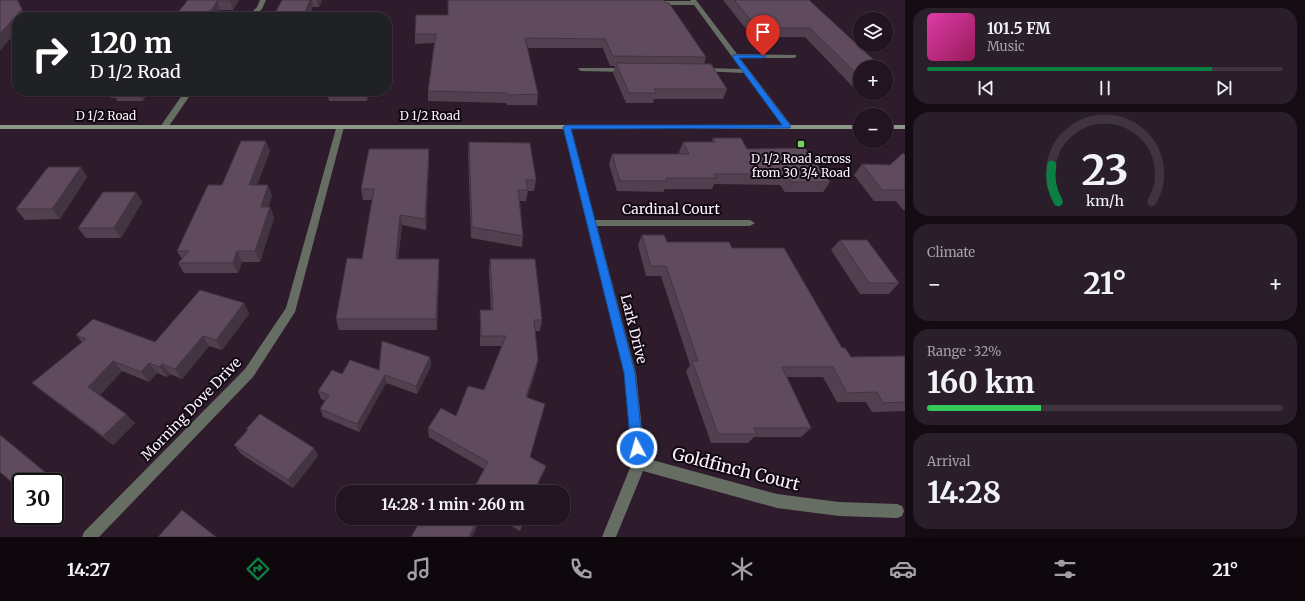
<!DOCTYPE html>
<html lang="en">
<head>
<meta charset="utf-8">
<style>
  body { margin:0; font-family:Merriweather,serif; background:#2a1e2a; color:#f1f3f6; height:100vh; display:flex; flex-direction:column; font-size:15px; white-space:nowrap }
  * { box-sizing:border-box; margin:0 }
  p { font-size:13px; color:#a29fa5 }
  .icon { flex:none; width:22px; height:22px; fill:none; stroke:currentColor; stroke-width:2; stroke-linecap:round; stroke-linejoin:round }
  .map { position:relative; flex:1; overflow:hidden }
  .side { display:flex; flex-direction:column; gap:8px; padding:8px; background:#130c12; width:400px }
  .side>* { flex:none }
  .top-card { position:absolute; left:12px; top:12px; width:380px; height:84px; border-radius:16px; box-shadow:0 1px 3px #0004,0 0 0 1px #3f343f; background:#202124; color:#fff; overflow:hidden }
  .tools { position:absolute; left:853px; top:12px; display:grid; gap:8px }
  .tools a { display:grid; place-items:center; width:40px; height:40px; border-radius:50%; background:#221521; box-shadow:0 1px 3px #0004,0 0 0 1px #3f343f; font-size:20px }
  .speed { position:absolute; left:12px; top:473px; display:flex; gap:8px; font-size:20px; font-weight:700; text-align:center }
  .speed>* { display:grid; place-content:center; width:52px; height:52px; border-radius:50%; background:#221521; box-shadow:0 1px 3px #0004,0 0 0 1px #3f343f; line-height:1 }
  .speed .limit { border:2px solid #111; border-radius:6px; background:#fff; color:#111 }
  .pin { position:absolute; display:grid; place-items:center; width:34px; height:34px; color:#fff; margin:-41px -17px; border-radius:50% 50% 50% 0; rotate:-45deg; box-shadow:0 0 4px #0007 }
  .pin .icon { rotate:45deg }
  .me { position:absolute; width:44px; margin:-22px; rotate:354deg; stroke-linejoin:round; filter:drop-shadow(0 0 3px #0008) }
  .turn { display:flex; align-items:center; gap:14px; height:84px; padding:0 12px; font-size:18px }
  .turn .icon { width:52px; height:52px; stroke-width:2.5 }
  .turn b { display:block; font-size:28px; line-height:34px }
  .big { font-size:30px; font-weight:700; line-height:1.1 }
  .side .tile { flex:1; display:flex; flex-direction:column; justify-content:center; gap:6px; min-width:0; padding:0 14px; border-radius:16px; background:#2a1e2a }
  .side .dial { align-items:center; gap:0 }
  .dial svg { height:104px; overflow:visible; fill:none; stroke:#3f343f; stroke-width:7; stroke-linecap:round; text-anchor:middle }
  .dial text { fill:#f1f3f6; stroke:none }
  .song { display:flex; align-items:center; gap:12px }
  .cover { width:48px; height:48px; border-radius:6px; background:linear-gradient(135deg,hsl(320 70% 55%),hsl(330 70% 35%)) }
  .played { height:4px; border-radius:2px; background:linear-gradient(90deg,#0b8043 80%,#3f343f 80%) }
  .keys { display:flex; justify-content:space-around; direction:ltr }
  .heat { display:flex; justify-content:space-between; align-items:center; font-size:22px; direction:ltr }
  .charge { height:6px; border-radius:3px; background:linear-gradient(90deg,#34c759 32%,#3f343f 0) }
  .trip { position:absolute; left:336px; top:485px; width:234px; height:40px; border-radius:16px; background:#221521; box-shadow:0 1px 3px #0004,0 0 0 1px #3f343f; font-weight:700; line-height:40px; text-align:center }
  .dock { display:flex; height:64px; justify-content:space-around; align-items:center; background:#0e080d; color:#a29fa5 }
  .dock .icon { width:28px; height:28px }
  .dock .on { color:#0b8043 }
  .dock b { font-size:18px; color:#f1f3f6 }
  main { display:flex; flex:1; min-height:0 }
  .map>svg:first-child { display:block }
</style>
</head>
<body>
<main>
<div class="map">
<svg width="905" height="537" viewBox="0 0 905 537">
  <rect width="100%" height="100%" fill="#2e1c2c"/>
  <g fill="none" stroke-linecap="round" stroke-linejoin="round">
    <!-- minor -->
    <path fill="#666e64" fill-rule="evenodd" d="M260,0h6l-4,9 -9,8h-6l10,-10z
      M690,0h6l41,54 59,1v2l-2,1h-54l51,67v4h-6l-41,-56 -44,-2 -1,-1 3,-2 39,1 -47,-64h-39l-3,-2 3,-2h36z
      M579,68h47l3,2 -3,2 -45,-1 -3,-2z
      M185,91h8l-26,38h-6l-1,-2z
      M337,125h6l1,2 -49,185 -42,65 -154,160h-17l2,-5 161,-163 41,-61z
      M564,125h3l4,2 24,93h155l5,3 -5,3h-153l39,147 9,85 132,36 62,8 58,2 5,2 2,5 -2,5 -5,2 -58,-2 -62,-8 -134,-37 -27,66h-14l30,-74 -8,-90 -61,-246z"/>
    <!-- secondary -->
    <path fill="#8c9989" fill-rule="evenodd" d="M0,125h860v4h-860z
      M886,125h19v4h-19z"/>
  </g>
  <!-- wall -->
  <path fill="#524050" d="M188,0h51l-6,10h-13l-4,7h-42z
    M282,0h40l-3,7h-6l-4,10h-36z
    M448,0l258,57 -2,7 23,25 -4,10h-69l-1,4h-27l-13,-30 2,-7h-5l-7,-18h-76l11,46 -1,11h-30l-1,-2 -78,-2v-10l6,-48 -19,1v-10l33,-19z
    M723,0h86l51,67v11l-8,8 -47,-49h-32l-10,-3h-13z
    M107,91h47l-4,5h-4l-3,5h-26l-1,-3h-5z
    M327,91h42l-2,10h-38z
    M713,138l34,11 83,33 -7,10h-38l-5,-7 -66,-1 -2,5h-47l-2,3 -46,-1 -8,-27 3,-10h68l-1,-2 4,-10h28z
    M469,142l67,38 -2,11h-6l-2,10h-6l3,35 -1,11 -51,-9 -3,-85z
    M429,149v10l-3,71 -24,-5 -4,34 41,11 -2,60h-98l-3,-11 26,-60 10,-59h-9l-2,-11z
    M270,151l-13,34 15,11 -4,11h2l4,11 -14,44h-18l-4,11h-54l-6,-10 4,-4 -5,-8 45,-66z
    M905,155v55h-2l-7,-9h-22l-20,-26 8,-11 28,1z
    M81,167l6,10 -27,42 -35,1 -9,-11z
    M136,192l6,10 -21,36h-35l-8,-10z
    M642,235l25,7 65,6 110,100 9,9 54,-1v55l-33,1 -6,-10h-29l-14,-25h-36l24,51 -10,9h-47l-6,6h-37l-25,-72 4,-6 -29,-89h-15l-8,-31z
    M840,240l59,43 -10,11h-29l-29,-44z
    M490,259l52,61 -2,11h-5l3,29 -2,10 -9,28 3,59 16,9 -3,8 -59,-5 -55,-32 -1,-9 28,-12 28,-26 18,-44h-22v-36h11l-2,-40z
    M244,303l5,11 -27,36 -13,-4 -27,33 -12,-5 -3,3 -10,-4 -8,9 -27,-11 -22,24 35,28 -22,22 -70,-53 -11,-9 50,-41 -6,-7 79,7z
    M430,357l1,9 -14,28 -31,-11 -27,49 -36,-15 -3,-8 5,-8 -4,-2 -3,-8 24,-17 37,-4z
    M246,429l68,19 4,8 -25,32 -52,-34 -7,-9 13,-15z
    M498,518h28l-6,13z"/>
  <!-- shaded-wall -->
  <path fill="#423441" d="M17,0h1l8,17h-9v14l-17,20v-17z
    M231,0h8l-6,10 -3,-9z
    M310,0h2l1,7 -4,10h-6z
    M317,0h5l-3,7z
    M217,1l3,9 -4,7h-4l-1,-6z
    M207,11l1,6h-5z
    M874,60l-4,7h-3z
    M860,74v4l-8,8 6,-11z
    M138,91h6l2,5 -3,5z
    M148,91h6l-4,5z
    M366,91h3l-2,10z
    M266,141l4,10 -17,45 -4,-11z
    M429,149v10l-3,71 -1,-11z
    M81,167l6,10 -27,42 -8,-10z
    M268,185l4,11 -8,22 -3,-11z
    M136,192l6,10 -21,36 -7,-10z
    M270,207l4,11 -14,44 -5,-11z
    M400,215l2,10 -5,45 -1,-11z
    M237,251l5,11 -4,11 -5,-10z
    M439,259v11l-2,60 -1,-11z
    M244,303l5,11 -27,36 -6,-10z
    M203,336l6,10 -27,33 -7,-10z
    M430,357l1,9 -14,28 -1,-8z
    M538,360l-2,10 -12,37 2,-10z
    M113,361l9,10 -24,26 -10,-10z
    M149,363l8,10 -8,9 -8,-10z
    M162,364l8,10 -3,3 -7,-10z
    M385,375l1,8 -27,49 -2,-8z
    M126,414l9,9 -22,22 -10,-9z
    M0,434l2,2 61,50 -8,8v-12h-8l-47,-47z
    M314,448l4,8 -25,32 -5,-8z
    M546,466l-3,8 -9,18 1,-3z
    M479,518l-1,7 -6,12h-3z
    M525,518h1l-6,13 2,-7z"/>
  <!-- building -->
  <path fill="#5f4b5d" stroke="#423441" d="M0,0h17l5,9 -22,25z
    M188,0h43l-1,1h-13l-6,10h-4l-4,6h-29z
    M282,0h28l-7,17h-30z
    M448,0h216l2,3h3l37,54 -93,-1 -8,-17 -80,-1 13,56 -30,1 -1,-2 -79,-2 8,-57h-21l1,-19h32z
    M734,0h75l65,60 -7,7h-7v7l-2,1 -48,-47h-33l-9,-4h-14z
    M616,63l95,1 16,25h-73l2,4h-27z
    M713,138h28l6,11 58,-1 25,34h-39l-5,-8h-72l3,4h-51l1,3h-47l-8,-27h77l-6,-12h32z
    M241,141h25l-17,44h19l-7,22h9l-15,44h-18l-4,12h-55l11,-12h-12l31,-66h14z
    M469,142l61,1 6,37h-10l2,10h-10l5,46 -51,-9z
    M369,149h60l-4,70 -25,-4 -4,44h43l-3,60h-100l11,-61 15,1 12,-70h-13z
    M903,153l2,2v36v-1h-23l-20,-26 28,1z
    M48,167h33l-29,42h-36z
    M103,192h33l-22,36h-36z
    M642,235h22l3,7h62l3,6h52l58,100h3l6,9 54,-1v46l-22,1 -6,-11 -30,1 -14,-26h-51l29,61h-57l3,6h-39l-26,-73h6l-32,-95h-15z
    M840,240h27l32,43h-30z
    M490,259h45l7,61h-8l4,40 -12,37 19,7 -15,53 16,9 -11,23 3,2v1h-66l16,-30 -60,-34 13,-20 15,8 12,-30 16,4 22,-54h-25l-1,-26h13z
    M200,290l44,13 -28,37 -13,-4 -28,33 -13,-5 -2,3 -11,-4 -8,9 -28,-11 -25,26 38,27 -23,22 -71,-53 54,-44 -10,-4 17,-16 62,23z
    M382,341l48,16 -14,29 -31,-11 -28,49 -37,-15 9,-14 -11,-4 14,-21 10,4 8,-14 29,10z
    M260,414l54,34 -26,32 -54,-35 14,-15 -2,-1z
    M0,435l52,43 -5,4h-26v8l-21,-18z
    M182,510l34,27h-58z
    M422,518h57l-10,19h-58z
    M512,518h13l-3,6z"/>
  <!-- route -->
  <path fill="#1a73e8" stroke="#114b97" d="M733,55h32v2l-2,1h-24l51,67v3l-219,1 64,244 8,75 -2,4 -4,2 -4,-2 -2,-4 -7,-75 -61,-246 4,-2h215l-49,-67z"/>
  <!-- markers -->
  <rect fill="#72d25e" stroke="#110911" stroke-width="1.5" x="797" y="140" width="8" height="8" rx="2"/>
  <g text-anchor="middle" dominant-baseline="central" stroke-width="4" stroke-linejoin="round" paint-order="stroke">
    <!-- far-street labels -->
    <g font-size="12" fill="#fdf1fc" stroke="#110911">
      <text x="106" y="115">D 1/2 Road</text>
      <text x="430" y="115">D 1/2 Road</text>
    </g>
    <!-- far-poi labels -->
    <g font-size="12" fill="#fdf1fc" stroke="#110911">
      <text x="801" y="158">D 1/2 Road across<tspan x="801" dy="14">from 30 3/4 Road</tspan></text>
    </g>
    <!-- street labels -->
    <g font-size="14" fill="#fdf1fc" stroke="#110911">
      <text x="671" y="209">Cardinal Court</text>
      <text transform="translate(634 329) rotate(76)">Lark Drive</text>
      <text transform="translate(191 409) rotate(-46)">Morning Dove Drive</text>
    </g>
    <!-- near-street labels -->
    <g font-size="17" fill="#fdf1fc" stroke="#110911">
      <text transform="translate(736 469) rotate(14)">Goldfinch Court</text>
    </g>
  </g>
</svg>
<div class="tools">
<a><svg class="icon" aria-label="layers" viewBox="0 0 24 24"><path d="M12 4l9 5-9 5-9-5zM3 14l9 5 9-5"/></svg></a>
<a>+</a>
<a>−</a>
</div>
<div class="speed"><div class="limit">30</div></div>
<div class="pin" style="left:763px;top:56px;background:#d93025"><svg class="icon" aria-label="arrive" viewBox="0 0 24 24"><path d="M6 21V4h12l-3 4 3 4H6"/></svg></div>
<svg class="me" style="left:637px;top:448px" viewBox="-20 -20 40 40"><circle r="17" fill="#1a73e8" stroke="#fff" stroke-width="3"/><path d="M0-11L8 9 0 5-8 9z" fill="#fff"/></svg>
<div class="trip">14:28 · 1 min · 260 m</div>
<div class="top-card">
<div class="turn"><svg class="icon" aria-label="right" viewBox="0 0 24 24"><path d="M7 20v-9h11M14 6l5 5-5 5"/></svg><div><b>120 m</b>D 1/2 Road</div></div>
</div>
</div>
<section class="side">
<div class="tile">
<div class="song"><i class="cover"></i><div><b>101.5 FM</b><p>Music</p></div></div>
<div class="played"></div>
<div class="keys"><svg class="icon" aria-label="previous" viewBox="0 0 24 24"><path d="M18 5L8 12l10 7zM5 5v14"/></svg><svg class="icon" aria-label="pause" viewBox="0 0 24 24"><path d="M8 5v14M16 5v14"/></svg><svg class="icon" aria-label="next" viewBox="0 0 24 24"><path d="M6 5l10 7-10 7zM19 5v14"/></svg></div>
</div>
<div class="tile dial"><svg viewBox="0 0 100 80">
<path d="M14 69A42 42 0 1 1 86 69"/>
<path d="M14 69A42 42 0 0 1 9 41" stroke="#0b8043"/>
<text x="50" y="56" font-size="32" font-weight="700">23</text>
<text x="50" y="72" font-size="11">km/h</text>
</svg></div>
<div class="tile"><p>Climate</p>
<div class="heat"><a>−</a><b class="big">21°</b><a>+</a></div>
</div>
<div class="tile"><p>Range · 32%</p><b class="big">160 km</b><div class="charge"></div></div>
<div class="tile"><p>Arrival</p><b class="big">14:28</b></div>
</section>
</main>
<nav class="dock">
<b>14:27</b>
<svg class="icon on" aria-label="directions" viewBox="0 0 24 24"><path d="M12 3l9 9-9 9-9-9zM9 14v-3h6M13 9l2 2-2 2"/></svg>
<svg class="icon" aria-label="music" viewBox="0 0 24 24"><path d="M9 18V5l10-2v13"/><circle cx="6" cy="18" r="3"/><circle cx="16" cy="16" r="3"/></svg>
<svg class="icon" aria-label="phone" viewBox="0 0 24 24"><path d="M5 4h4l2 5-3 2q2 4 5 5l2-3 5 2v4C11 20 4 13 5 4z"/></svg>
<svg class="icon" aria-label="climate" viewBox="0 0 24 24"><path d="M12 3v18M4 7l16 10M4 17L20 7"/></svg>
<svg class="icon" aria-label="car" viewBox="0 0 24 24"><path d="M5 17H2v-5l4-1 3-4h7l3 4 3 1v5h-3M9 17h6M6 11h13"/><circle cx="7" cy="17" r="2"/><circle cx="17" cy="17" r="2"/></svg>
<svg class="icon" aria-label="filters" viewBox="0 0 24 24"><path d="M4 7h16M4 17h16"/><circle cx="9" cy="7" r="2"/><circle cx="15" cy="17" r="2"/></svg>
<b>21°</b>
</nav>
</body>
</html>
